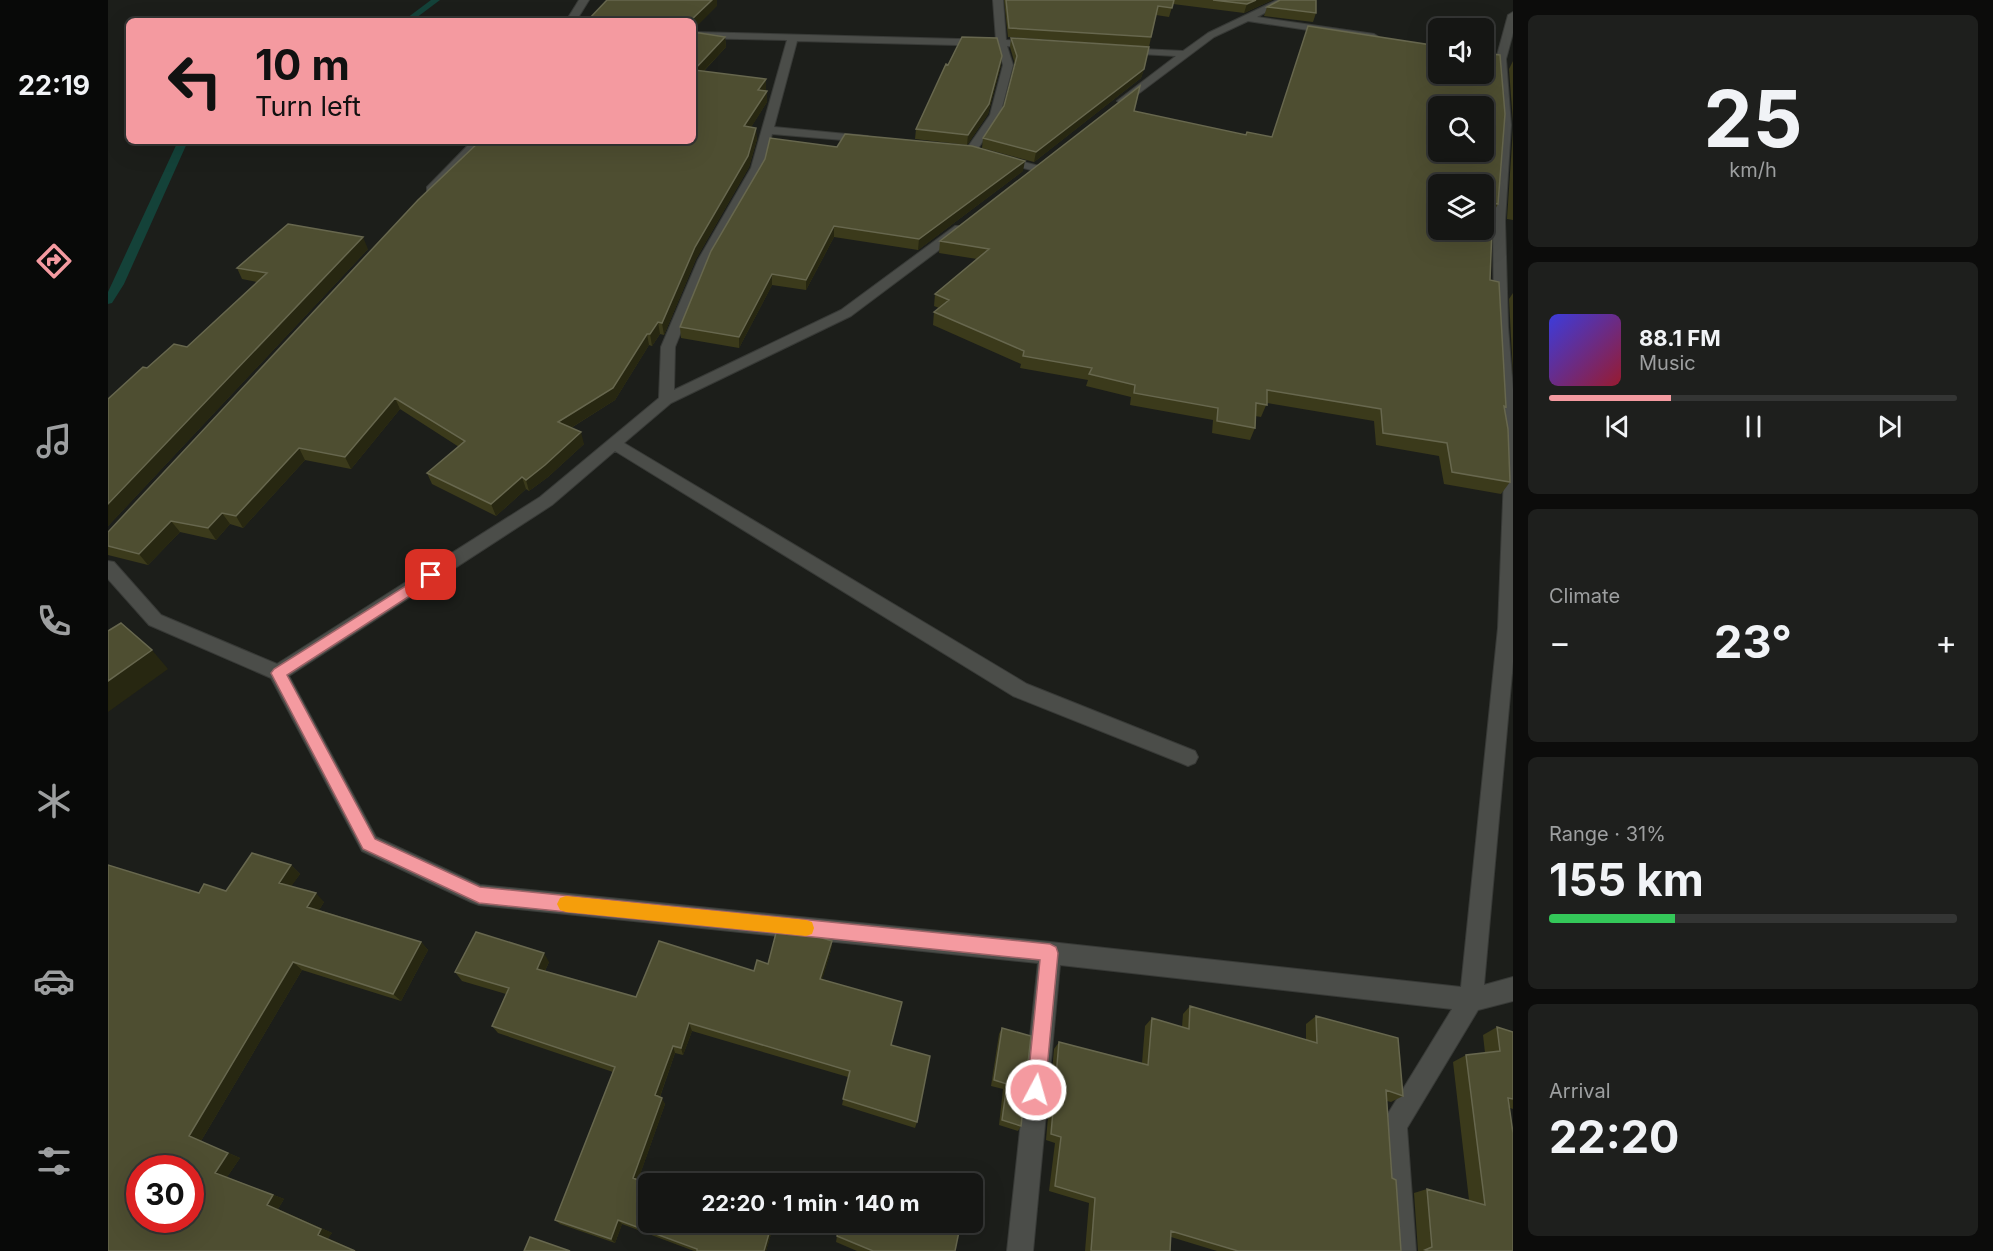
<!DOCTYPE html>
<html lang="en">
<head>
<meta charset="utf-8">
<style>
  body { margin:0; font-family:Inter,sans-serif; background:#1e1f1d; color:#f1f3f6; height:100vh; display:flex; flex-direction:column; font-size:22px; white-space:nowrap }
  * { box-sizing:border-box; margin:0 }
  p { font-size:20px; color:#9d9fa0 }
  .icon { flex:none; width:33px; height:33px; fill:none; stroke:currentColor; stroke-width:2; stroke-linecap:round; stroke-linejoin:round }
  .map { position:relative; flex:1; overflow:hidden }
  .sheet { display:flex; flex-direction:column; gap:15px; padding:15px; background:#0c0c0b; width:480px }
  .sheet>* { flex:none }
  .banner { position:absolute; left:18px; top:18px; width:570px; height:126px; border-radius:9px; box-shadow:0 6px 24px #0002,0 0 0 2px #343534; background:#f49aa0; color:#111; overflow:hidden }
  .fabs { position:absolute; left:1320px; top:18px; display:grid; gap:12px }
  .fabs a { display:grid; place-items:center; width:66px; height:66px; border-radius:9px; background:#151614; box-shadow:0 6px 24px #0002,0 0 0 2px #343534; font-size:30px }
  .speed { position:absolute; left:18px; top:1155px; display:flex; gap:12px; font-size:30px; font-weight:700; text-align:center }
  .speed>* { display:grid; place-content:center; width:78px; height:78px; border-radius:50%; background:#151614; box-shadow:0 6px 24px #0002,0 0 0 2px #343534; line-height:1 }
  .speed .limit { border:9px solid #d22; background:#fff; color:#111 }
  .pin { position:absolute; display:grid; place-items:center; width:51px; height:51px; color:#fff; margin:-26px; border-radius:12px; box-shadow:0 3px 9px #0006 }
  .me { position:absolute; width:66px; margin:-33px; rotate:6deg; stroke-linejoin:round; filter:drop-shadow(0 0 4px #0008) }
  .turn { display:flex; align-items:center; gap:21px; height:126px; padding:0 30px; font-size:27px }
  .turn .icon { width:78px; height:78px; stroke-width:2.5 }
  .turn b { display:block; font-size:42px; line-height:51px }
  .big { font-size:45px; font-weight:700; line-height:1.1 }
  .sheet .tile { flex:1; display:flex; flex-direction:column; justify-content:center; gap:9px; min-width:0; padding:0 21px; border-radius:9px; background:#1e1f1d }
  .sheet .dial { align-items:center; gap:0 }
  .dial b { font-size:78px; line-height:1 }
  .song { display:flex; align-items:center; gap:18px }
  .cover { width:72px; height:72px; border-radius:9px; background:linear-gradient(135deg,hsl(240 70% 55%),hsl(350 70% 35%)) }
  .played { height:6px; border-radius:3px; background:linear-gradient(90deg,#f49aa0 30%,#343534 30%) }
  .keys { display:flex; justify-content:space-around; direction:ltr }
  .heat { display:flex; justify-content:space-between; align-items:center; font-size:33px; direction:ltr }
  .charge { height:9px; border-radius:4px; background:linear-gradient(90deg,#34c759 31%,#343534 0) }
  .trip { position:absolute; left:530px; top:1173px; width:345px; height:60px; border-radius:9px; background:#151614; box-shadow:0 6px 24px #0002,0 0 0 2px #343534; font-weight:700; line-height:60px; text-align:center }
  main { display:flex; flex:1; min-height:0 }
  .tabs { display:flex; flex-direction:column; width:108px; justify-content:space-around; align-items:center; background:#080908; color:#9d9fa0 }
  .tabs .icon { width:42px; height:42px }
  .tabs .on { color:#f49aa0 }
  .tabs b { font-size:27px; color:#f1f3f6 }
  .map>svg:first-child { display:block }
</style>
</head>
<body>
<main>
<nav class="tabs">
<b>22:19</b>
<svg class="icon on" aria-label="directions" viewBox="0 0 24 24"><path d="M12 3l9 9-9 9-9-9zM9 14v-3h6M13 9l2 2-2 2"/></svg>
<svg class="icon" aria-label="music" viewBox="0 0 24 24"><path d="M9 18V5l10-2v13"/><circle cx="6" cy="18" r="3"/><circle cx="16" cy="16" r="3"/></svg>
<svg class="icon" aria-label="phone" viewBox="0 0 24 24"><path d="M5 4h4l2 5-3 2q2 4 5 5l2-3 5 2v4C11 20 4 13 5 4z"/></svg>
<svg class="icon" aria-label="climate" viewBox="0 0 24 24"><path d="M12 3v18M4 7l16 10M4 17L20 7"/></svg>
<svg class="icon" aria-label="car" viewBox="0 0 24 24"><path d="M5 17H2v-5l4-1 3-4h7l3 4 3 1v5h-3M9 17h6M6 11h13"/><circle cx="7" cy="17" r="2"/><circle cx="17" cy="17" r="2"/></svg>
<svg class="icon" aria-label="filters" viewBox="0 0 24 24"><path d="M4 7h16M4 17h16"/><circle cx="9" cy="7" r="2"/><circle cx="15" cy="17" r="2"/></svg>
</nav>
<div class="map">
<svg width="1405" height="1251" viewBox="0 0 1405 1251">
  <rect width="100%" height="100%" fill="#1c1e1a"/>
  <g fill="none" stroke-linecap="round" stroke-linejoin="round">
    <!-- stream -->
    <path fill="#144239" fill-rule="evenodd" d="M323,0h9l-28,21h-9z
      M70,141h10l-64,143 -12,19 -4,1v-12z"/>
    <defs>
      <path id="minor" d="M471,0h10l-13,21h-10z
        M885,0h10l3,40 27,1 5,3 -5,3 -26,-1 6,19 -13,50 -25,38 -4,1 -6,-3 25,-36 13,-50 -6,-19 -200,-5 -23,86 93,9 6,3 -6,3 -95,-8 -9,34 -53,92 -35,87 -1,43 167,-80 114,-84h8l2,3 -2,3 -112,84 -180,87 -47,40 403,241 168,67 3,6 -3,6 -7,3 -7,-3 -168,-67 -398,-245 -63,54 -263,171 87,161 104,48 570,57 411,45 37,-359 6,-152 -10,-149 -1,-106 8,-96 -5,-66 12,-44 5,-3v21l-7,26 5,66 -6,96 3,106 5,63v272l-29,323 29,-8v24l-35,9 -71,118 9,123h-26l-9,-126 71,-116 -392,-44 -27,286h-26l31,-288 -559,-58 -8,-3 -109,-51 -91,-173 -122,-53 -41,-46v-18l6,1 47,53 116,49 263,-167 119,-99 2,-51 37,-87 53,-92 36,-128 -94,-2v-6l303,8z
        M1169,0h12l-32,17 117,17 5,3 -5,3 -126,-19 -34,16 -88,66 -4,1 -5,-3 59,-45 -53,-3 -3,-1v-4l63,3 25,-18z
        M364,141h12l-49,52h-8v-6z
        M893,156l38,10 2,2 -6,3 -38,-10v-4z"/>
    </defs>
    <!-- minor casing -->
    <use href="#minor" stroke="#383a37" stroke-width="2"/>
    <!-- minor -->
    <use href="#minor" fill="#4b4d49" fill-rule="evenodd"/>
  </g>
  <!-- wall -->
  <path fill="#3b3a1b" d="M896,0h268l-28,13 -71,-9 -4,13 -13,-2 -7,32 -141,-10z
    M1159,7l49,6 -3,9 -49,-6z
    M585,32l32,5 1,10 -22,24 62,19 -1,1h2v11l-16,25 6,12 -8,28 -53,92 -32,76 -4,-1 -8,12 -3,-1 -34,55 -44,28 13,16 -36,33 -19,14 -3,-2 -30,27 -64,-32 -5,-11 32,-26 -59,-38 -49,60 -46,-9 -62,68 -13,-4 -14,16 -36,-8 -32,33 -40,-10v-23z
    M903,38l133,31 -3,9 -107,84 -52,-14 1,-10 21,-32 11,-42 -5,-17z
    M1405,61v61l-4,-53z
    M893,65l-13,49 -21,31 -52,-6 1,-10z
    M1026,111l364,93 -5,9 -3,67 16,127 -2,3 6,72 -9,12 -57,-10 -5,-28 -63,-11 -2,-24 -107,-18 -6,14 -6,-1v12l-5,12 -38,-7 1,-13 -83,-15 1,-8 -45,-11 2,-6 -68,-12 1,-4 -88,-39 1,-13 5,-4 -5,-2 1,-12 42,-35 -38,-6 1,-12z
    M1405,129v91l-6,-1z
    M915,171l-105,79 -84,-13 -28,53 -34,-5 -33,63 -58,-10 -1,-11 31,-76z
    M260,249l-260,277v-127l39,-31 40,-21 70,-65 -15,-3 -5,-11z
    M1405,293v81l-4,-75z
    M183,865l9,9 -9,12 33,16 -5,8 102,32 7,8 -27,51 -99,-31 -101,171 39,17 -13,19 57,22 -6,10 54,24 -4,5 -220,13 91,-358 27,-2z
    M724,941l-1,9 -9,29 70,66 25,77 -2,6 -73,-23 6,-28 -156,-46 -9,24 -8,-2 -15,44 5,7 -27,76 133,54 -5,17h-72l-72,-27 -7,19 -55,-19 -5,-4 58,-148 -115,-39 -6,-7 14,-32 -44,-13 -7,-9 94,-10 -4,9 91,26 118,-26 14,-7z
    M1082,1006l116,34v-16l10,-8 87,80 -12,6 -4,-1 5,77 9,73h-184l-46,-14 -1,14h-85l4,-48 -40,-12 6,-48 -9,-3 8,-91 5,-7 83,21 3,-37 7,-8 30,9 1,-13z
    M1389,1027l16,5v77l-3,-1 3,143h-95l-4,-58 13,-4 42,11 -16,-138 13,-7 19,-2 -2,-18z
    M894,1028l19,98 -3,5 -19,-6 4,-36 -12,-3 8,-52z
    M729,1236l118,15h-98l-21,-9z"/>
  <!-- shaded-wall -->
  <path fill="#272711" d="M604,0h5v6l-24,24v-9h-3z
    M1148,0h16l-28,13 3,-9z
    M617,37l1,10 -31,33 -1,-10z
    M894,56l-1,9 -13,49 -21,31 1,-10z
    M1036,69l-3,9 -107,84 2,-10z
    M658,79v11l-8,11v-11z
    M659,91v11l-22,35 -1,-11z
    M648,128l1,11 -8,28 -53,92 -32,76 -2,-12 33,-76z
    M917,161l-2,10 -105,79 1,-11z
    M726,226v11l-28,53v-10z
    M255,237l5,12 -260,277v-22z
    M664,274v11l-33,63v-11z
    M550,322l2,12 -8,12 -2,-12z
    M539,334l2,11 -34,55 -54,34 -3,-12z
    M287,398l5,11 -49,60 -6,-12z
    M473,432l3,12 -36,33 -19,14 -3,-11z
    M191,448l6,12 -62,68 -7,-12z
    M414,477l4,12 -30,27 -5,-12z
    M114,513l8,11 -14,16 -8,-12z
    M63,521l9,11 -32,33 -9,-11z
    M44,650l16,19 -60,43v-31z
    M183,865l9,9 -12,17 -9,-8z
    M208,893l8,9 -8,13 -9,-8z
    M724,941l-1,9 -11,37v-8z
    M313,942l7,8 -27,51 -8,-7z
    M436,953l5,9 -7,15 -5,-8z
    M185,962l9,8 -101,171 39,17 -13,19 57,22 -6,10 54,24 -4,5 29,13h-2l-37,-16 -51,-30 -52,-32 -26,-37z
    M581,1023l3,8 -9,24 -2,-7z
    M565,1046l2,7 -17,49 -3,-7z
    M554,1098l3,6 -28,79 -4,-5z
    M510,1220l4,4 -7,19 -4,-4z
    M662,1230l1,4 -5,17h-2z"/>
  <!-- building -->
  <path fill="#4e4e31" stroke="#67674e" stroke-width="1.5" fill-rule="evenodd" d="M499,0h105l-22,21h-103z
    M898,0h168l-2,8 -14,-2 -7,31 -142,-9z
    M1105,0h43l-9,4z
    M1172,0h36v13l-49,-6z
    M1200,26l130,20v28h46v-21l16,2 5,59 -7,90 -5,-1 -3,77 9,2 7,125 -2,-1 4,23 2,53 -58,-10 -5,-29 -64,-10 -2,-24 -114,-19v15l-11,-2 -1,25 -38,-7 1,-13 -84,-15 1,-8 -46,-11 3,-6 -69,-12 1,-5 -90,-39 15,-12 -14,-6 54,-45 -49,-8 200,-155 -6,25 112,24 1,-3 25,5zM1330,106h46v46h-46zM1330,184h46v46h-46z
    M585,32l32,5 -31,33 72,9 -8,11 9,1 -23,35 12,2 -8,28 -53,91 -33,76 -4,-1 -8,12h-3l-34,54 -55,34 23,10 -36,33 -19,15 -4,-3 -31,27 -64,-31 38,-32 -70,-43 -50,59 -46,-9 -63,68 -14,-3 -14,15 -37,-7 -32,33 -31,-8v-14l310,-332 62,-59h213z
    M854,37l35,1 5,18 -13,48 -21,31 -52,-6 30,-65 2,1z
    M903,38l138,9 -5,22 -108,83 -53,-14 21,-32 13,-50z
    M737,134l127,12 53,15 -106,78 -85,-13 -28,54 -34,-6 -33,63 -59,-10 31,-76 54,-92 5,-21 67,9z
    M180,224l75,13 -255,267v-105l35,-32 4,1 27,-24 13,3 80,-74 -30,-5z
    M13,623l31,27 -44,31v-50z
    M144,853l39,12 -12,18 37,10 -9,14 114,35 -28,52 -100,-32 -104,174 39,17 -13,20 58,22 -6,10 54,24 -3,6 37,16h-247v-386l91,28 5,-9 22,7zM32,1168h50v52h-50z
    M669,929l22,2 33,10 -12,38 82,23 -11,43 39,11 -13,66 -74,-23 7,-28 -161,-48 -8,25 -8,-2 -18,49 7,3 -29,80 15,6v38h101l21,8 -6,21h-67v-2l-79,-29 -7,19 -56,-19 60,-153 -123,-41 17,-38 -54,-16 21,-40 68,21 -7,16 99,28 23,-56 95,30 3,-11 11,4z
    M1082,1006l127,37 -1,-27 82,22 5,58 -17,-6 6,88 4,2 5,71h-163l-67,-20 -1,20h-79l4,-53 -40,-12 6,-49 -10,-3 8,-92 89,23 4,-47 37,11z
    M1389,1027l16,5v67l-5,-1 5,35v118h-85l-3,-1 7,-3 -5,-58 58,16 -19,-150 34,-4z
    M894,1028l29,8 -10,90 -19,-6 5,-36 -13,-4z
    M747,1173l26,11h-29z
    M733,1222h120l-6,29h-82l-36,-15z
    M422,1237l40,14h-46z"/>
  <!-- route -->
  <path fill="#f49aa0" stroke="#9f6468" stroke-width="1.5" d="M323,570l5,2 2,3 -2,4 -149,96 88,164 105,48 570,57 6,3 2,6 -13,137 -2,7 -7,3 -7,-3 -2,-7 13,-130 -561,-57 -116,-54 -92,-176 3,-4z"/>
  <!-- slow -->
  <path fill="#f59e0b" d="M458,896l240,24 6,2 2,6 -2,6 -6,2 -240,-24 -6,-2 -3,-6 3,-6z"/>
</svg>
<div class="fabs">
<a><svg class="icon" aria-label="sound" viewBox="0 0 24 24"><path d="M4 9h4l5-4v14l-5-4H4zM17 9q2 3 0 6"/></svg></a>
<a><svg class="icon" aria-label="search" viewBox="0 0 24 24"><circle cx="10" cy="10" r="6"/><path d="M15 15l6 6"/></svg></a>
<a><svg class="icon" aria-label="layers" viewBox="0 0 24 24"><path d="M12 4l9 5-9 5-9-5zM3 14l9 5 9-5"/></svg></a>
</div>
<div class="speed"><div class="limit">30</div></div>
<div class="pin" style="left:323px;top:575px;background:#d93025"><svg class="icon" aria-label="arrive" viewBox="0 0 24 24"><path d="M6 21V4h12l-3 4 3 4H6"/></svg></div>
<svg class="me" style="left:928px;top:1090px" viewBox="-20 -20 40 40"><circle r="17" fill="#f49aa0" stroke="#fff" stroke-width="3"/><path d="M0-11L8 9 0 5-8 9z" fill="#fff"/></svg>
<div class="trip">22:20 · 1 min · 140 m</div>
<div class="banner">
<div class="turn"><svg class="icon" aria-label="left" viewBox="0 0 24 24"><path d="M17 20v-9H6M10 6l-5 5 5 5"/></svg><div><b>10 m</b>Turn left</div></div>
</div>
</div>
<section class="sheet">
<div class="tile dial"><b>25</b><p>km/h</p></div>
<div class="tile">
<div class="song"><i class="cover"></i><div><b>88.1 FM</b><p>Music</p></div></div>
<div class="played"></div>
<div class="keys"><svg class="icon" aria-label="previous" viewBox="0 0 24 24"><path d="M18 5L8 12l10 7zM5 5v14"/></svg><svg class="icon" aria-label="pause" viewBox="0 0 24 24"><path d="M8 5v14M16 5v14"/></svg><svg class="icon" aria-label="next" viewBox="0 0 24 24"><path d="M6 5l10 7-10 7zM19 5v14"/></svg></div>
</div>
<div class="tile"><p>Climate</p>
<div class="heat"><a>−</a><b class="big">23°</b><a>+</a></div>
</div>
<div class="tile"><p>Range · 31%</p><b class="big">155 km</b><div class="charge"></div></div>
<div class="tile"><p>Arrival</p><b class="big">22:20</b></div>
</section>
</main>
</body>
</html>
